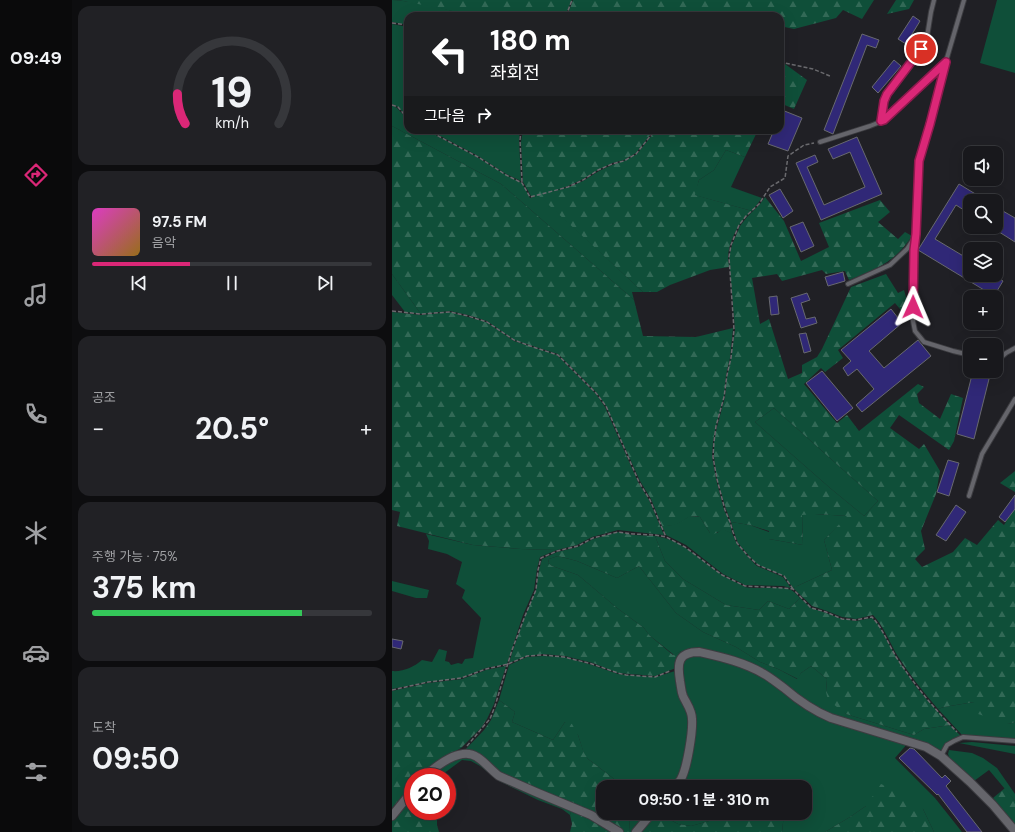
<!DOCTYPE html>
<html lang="ko">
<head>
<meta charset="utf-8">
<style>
  body { margin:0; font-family:"DM Sans","Noto Sans KR",sans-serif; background:#212125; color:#f1f3f6; height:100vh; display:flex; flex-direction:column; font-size:15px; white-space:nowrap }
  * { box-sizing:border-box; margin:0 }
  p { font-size:13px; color:#9fa0a3 }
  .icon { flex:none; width:22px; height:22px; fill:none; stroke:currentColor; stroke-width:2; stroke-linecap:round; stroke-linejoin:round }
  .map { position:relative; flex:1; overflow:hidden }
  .panel { display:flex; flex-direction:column; gap:6px; padding:6px; background:#0d0d0f; width:320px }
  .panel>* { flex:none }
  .hud { position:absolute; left:12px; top:12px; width:380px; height:122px; border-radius:12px; box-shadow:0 4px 16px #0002,0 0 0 1px #36373b; background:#202124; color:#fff; overflow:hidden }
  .fabs { position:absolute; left:571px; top:146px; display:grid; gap:8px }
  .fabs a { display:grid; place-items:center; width:40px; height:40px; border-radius:8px; background:#18181c; box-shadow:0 4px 16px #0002,0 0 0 1px #36373b; font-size:20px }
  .speed { position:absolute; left:12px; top:768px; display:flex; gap:8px; font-size:20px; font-weight:700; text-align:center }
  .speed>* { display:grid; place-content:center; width:52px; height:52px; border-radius:50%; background:#18181c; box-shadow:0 4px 16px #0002,0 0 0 1px #36373b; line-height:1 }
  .speed .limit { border:6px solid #d22; background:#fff; color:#111 }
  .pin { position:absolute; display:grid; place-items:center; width:34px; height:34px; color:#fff; margin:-17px; border:2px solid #fff; border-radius:50%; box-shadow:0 1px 4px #0007 }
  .me { position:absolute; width:44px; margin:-22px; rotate:1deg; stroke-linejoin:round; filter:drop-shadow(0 0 3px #0008) }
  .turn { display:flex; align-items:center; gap:14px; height:84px; padding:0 20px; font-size:18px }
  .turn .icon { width:52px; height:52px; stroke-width:2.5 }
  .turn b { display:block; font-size:28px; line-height:34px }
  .then { display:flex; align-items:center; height:38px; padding:0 20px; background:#0003; gap:8px; font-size:15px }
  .big { font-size:30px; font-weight:700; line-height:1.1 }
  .panel .widget { flex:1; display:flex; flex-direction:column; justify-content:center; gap:6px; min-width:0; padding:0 14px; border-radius:12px; background:#212125 }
  .panel .dial { align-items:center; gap:0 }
  .dial svg { height:104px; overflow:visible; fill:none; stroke:#36373b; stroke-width:7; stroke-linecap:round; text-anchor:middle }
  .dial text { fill:#f1f3f6; stroke:none }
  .song { display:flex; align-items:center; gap:12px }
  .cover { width:48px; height:48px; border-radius:6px; background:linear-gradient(135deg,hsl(310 70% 55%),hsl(40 70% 35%)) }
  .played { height:4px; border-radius:2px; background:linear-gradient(90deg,#db2777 35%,#36373b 35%) }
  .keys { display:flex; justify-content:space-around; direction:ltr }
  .heat { display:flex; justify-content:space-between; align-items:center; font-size:22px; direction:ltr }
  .charge { height:6px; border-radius:3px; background:linear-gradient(90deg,#34c759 75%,#36373b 0) }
  .trip { position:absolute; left:204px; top:780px; width:216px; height:40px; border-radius:12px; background:#18181c; box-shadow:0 4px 16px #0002,0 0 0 1px #36373b; font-weight:700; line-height:40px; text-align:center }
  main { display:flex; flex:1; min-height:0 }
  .menu { display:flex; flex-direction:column; width:72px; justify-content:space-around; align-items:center; background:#0a0a0b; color:#9fa0a3 }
  .menu .icon { width:28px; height:28px }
  .menu .current { color:#db2777 }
  .menu b { font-size:18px; color:#f1f3f6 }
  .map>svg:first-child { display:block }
</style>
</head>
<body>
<main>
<nav class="menu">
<b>09:49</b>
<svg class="icon current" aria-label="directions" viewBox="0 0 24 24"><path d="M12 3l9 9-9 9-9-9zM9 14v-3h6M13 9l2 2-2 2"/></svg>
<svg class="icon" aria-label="music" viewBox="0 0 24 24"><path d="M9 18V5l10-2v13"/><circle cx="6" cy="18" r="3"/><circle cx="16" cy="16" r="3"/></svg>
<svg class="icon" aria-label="phone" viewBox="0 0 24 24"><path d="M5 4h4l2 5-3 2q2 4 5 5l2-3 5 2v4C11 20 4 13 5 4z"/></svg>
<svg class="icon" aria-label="climate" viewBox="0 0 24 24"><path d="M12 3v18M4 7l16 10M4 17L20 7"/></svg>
<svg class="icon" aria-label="car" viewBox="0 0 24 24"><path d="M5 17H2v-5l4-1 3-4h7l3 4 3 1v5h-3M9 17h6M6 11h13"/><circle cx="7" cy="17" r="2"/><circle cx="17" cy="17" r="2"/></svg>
<svg class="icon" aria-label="filters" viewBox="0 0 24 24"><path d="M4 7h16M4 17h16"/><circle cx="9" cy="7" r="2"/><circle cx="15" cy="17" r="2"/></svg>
</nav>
<section class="panel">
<div class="widget dial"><svg viewBox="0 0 100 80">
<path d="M14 69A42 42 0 1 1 86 69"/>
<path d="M14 69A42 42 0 0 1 8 46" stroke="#db2777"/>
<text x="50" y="56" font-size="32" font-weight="700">19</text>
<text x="50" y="72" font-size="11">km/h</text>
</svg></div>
<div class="widget">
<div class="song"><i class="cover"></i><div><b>97.5 FM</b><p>음악</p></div></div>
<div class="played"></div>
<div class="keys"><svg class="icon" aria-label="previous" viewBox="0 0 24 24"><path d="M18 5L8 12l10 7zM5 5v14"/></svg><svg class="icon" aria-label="pause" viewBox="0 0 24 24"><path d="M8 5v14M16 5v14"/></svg><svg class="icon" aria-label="next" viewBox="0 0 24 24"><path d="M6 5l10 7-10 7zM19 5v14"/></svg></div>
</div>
<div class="widget"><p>공조</p>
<div class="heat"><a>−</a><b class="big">20.5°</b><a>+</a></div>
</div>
<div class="widget"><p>주행 가능 · 75%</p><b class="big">375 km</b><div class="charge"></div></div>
<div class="widget"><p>도착</p><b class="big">09:50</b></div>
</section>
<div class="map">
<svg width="623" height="832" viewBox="0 0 623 832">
  <defs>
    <pattern id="forest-firs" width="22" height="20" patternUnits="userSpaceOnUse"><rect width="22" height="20" fill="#0f4f39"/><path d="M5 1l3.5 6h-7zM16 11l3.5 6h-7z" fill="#326956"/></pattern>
  </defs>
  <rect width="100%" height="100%" fill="#202025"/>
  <!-- grass -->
  <path fill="#0f4f39" d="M0,0c9,0 17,2 25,3 22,4 44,11 66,13h-75v9l-16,-3z
    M605,0h18v73l-35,-10z
    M0,24l16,3v91l-10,-11 -6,-3z
    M0,105l5,3 11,12v10h17l5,2 47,25 29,18 16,8 8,15 9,-3 104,97h-11l2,8 -133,-116 -109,-58z
    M37,130h91l-1,9 2,42 -15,-7 -28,-18z
    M334,150l19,7 -14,30 31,11 -10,13 -58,-16 5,-15 15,-10z
    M0,274l29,40 -16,-2 -13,-17z
    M382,408l104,93 -14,15 -34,-28 -75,-66z
    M410,514h13l33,2 -24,24 8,30 -39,18 -9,-12 -26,-11 -7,-7 -13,-15 -4,-11 -3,-10 19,3 19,7v7l34,6z
    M297,516l11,1 10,16h7l4,-3h4l7,3 5,11 13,15 7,7 26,11 8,11 -8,-2 -38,-1 -22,-11 -37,-29 -20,-10 -4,-9c11,0 18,-3 27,-10z
    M34,534l47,11 48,4 36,1 -17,7 -3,12 -3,21 -11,25 -16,49 -21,4 -25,10 -33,4 -36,7v-18c11,1 22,-4 30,-11l10,2 7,-13 8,2 -2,10 4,1 2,3 7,-2 4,1 3,-5 8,-1 8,-40 -19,-20 3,-8 -9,-6 6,-22 -15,-8 -19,-5 1,-8z
    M263,536c31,4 49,30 76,44 5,2 10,5 14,7 13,3 36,-2 46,3 3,1 7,6 9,8l-11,11 -21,-8 -9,9 -33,-5 -43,-26 -18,-18z
    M166,556l19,5 40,17 22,-12 37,47 27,19 33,15 24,15 18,7 19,10 4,-6 10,-7 16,13 -1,13 20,22 68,21 10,-6 26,-4 11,11c-11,4 -16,7 -21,18l-120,-43 -54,-39 -85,-21 -7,4 -25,-20 -5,-7 -27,-20 -39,-33 -26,-9 -4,-3 1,-4z
    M0,581l37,9 -2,8h-11l-24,-7z
    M300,654l52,11 76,50 88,28 -13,15 40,40 27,34h-28l-11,-23 -57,-3 -16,11 -25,15h-43l2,-19h21v-26h-128l15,-52 -12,-72z
    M151,656l21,1 28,8 26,9 8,1 30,2 19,-6 14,41 1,17 -10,43 -9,15h-48l-5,-5 -30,-23 -4,-5 -6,-19 -13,-13 -12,18 -41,-18 3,-10 -16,-12 10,-35 18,-8z
    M582,702l35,22 6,-2v17l-53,-4 -24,-26 6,-2z
    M580,742l43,4v8l-56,-11z
    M557,750l23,3 11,5 14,10 18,26v7l-26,-31 -15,11 -24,-21 -2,-6z
    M79,757l101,52 -2,6 -8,-6 -24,-9 -39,-19 -19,-15 -9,-5 -9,-1 -19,14 -1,3h-11l-2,-2 23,-16z
    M238,813h18l-16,19h-3z
    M265,813h76l-20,7 -22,6 -13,-2z"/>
  <!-- forest -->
  <path fill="url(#forest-firs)" fill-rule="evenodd" d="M6,0h174l-7,16h-82l-16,-2 -44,-9z
    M181,0h301l-12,19 -19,-9 -7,8 -42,11 -14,-3v-10h-213z
    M504,0h18l-5,9 -22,5z
    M388,63l5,1 22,16 -13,29 -14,-6z
    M0,126l109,58 133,116 9,36 53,1 37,-9 -3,30 -4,17 -2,22 -8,29 -3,16 -1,15 4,22 8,31 6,12 2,11c-12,-4 -9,-3 -20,2l-2,-2 -10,-16c-15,-2 -10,1 -21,6 -5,3 -11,3 -17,3l-11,-27 -11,-18 -34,-75 -9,-13 -39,-39 -44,-14 -27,-19 -19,-6 -18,-4 -29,3 -29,-40z
    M131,130h131l-18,23 -12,7 -12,3 -14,7 -15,9 -15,7 -16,6 17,-5 14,-6 16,-10 13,-6 12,-4 13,-7 19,-24h102l-13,27 -19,-7 -12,20 -15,10 -4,15 57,16c-13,10 -23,30 -24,46 0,3 1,7 1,10l-19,3 -40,15 -13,7h-14l-104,-96h-8l-8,-14 -2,-40z
    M373,197l19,24 17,40 28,-14 -10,-24 61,-23 10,12 -12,10 20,17 7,-7 7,4c-18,27 -34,32 -63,44l-4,-9 -19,3 -4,-4 -40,11 -5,-7 -25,4 8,46 9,-5 19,60 14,-6v-8l15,-8 5,-8 29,-62 35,-13 12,19 6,-3 5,18 -5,6 -9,-11 -57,47 5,8 -18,14 -4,-4 -17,16 33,39 10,-8 12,16 59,-47 6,3 -7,7 2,9 21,16 11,-25 12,4 -9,43 -5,9 -50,-35 -9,13 29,21 5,-5 16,27 -4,23 -15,37 4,18 -10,10 7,8 31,-15 12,-14 12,7 21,-25 6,5 11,-17v214l-6,2 -34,-11 -1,-11 -30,5 -6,2c-15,-17 -29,-35 -41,-54 -8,-14 -13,-28 -24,-40l-17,4 -14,-2 -15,-6 -15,-5 -19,-18 39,-18 -8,-30 23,-24 -32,-2 -13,1 1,30 -34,-6v-8l-19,-6 -19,-3 -5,-13 -9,-30 -3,-22v-15l3,-15 8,-30 2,-21 4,-18 4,-28 -6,-73 3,-12 8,-19 7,-9 13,-13zM382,408l104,93 -14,15 -34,-28 -75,-66z
    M0,312l29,3 29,-3 36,10 28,19 43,14 39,39 9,13 33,75 11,18 15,35 -46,-5 -26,7 -15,8 -20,5 -36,-1 -48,-4 -76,-19 3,-14 -8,-2z
    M623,471v21l-15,-9z
    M226,532l15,3 22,1 10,25 18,18 43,26 33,5 9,-9 21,8 11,-11 11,10 15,5 16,6 14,2 16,-3 6,6 17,31 18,28 15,18 22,24 -26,4 -10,6 -68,-21 -18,-14 -2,-8 1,-13 -16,-13 -10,7 -3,6 -20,-10 -18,-7 -24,-15 -33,-15 -27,-19 -37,-47 -22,12 -40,-17 -19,-5 -9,3 -1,4 4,3 26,9 39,33 27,20 5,7 24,20 8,-4 10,-1 -15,18 -21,8 -37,-3 -25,-10 -28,-7 -22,-2 -16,2 -18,7 4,-13 12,-34 11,-26 3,-20 3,-11 15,-7 21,-5 15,-8z
    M114,666l-12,38 -7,15 -6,9 -20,20 -21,12 -16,12 -5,5h-6v6l-21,25v-117l36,-8 34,-4 24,-9z
    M107,700l16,12 -3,10 41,18 12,-18 7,2 6,11 6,18 4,6 30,23 5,5h-20v26h27l-1,19h-5l-30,-19 -91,-38 -39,-24 20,-21 7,-10z
    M489,784l26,11 16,14 11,23h-109l25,-15 16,-11z
    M613,788l10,13v23l-22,-26z
    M21,794v17h24v14l2,7h-47v-13z
    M180,809l43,23h-45l2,-8 -2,-9z
    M262,813h3l21,11 13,2 22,-6 20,-7h51l-2,19h-144z"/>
  <!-- building -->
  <path fill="#302877" stroke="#68696f" d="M521,16l7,5 -14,23 -8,-5z
    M470,34l17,6 -3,8 -9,-3 -34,89 -9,-4z
    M502,60l7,6 -23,27 -6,-6z
    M390,110l20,8 -14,33 -20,-7 6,-14h6v-16z
    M465,137l25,57 -61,26 -25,-57 19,-8 3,7 -11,5 17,38 41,-18 -15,-35 -17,7 -5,-10z
    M567,184l28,17h-17v13l-14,-9 -21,34 35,21v15h24l9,6 -9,15 -76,-46z
    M388,189l13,22 -10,7 -14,-23z
    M604,207l19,11v24l-19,-12z
    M411,222l11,24 -13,6 -11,-25z
    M451,272l2,9 -17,5 -3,-9z
    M415,293l3,7 -9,3 5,16 9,-2 2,6 -16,5 -10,-30z
    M385,296l2,18 -8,1 -2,-18z
    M499,309l11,14 -33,28 15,17 34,-28 13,16 -69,56 -6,-7 18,-16 -17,-20 -9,7 -5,-8 8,-7 -10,-11z
    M414,333l5,18 -7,2 -5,-19z
    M430,371l31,37 -16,13 -31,-38z
    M581,371h18l-17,68 -17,-5z
    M556,460l11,3 -10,33 -12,-4z
    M623,495v14l-10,13 -6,-5z
    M564,505l10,7 -20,29 -10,-6z
    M0,639l11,2 -2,8 -9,-2z
    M518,748l4,1 28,29 3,-3 6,6 -5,5 36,46h-15l-29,-38 -1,1 -38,-37z"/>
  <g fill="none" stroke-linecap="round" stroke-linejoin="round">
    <defs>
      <path id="service" d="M572,0l-20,68 -14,56 -11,37 -3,73 -2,16 -1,71 2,10 9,11 29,9 17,4
        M489,121l3,-20 3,-7 34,-45 6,-12 4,-25 3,-12
        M428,142l50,-16 15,-6 61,-57
        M456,284l42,-19 17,-16 9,-14
        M604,360h2l8,-7 9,-5
        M577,496l13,-42 33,-55
        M549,756l6,-11 7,-4 9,-4 52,4"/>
      <path id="minor" d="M32,777c12,-11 37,-31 53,-20 8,5 14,13 22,19l39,17 53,22 28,17
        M283,787c2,-2 4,-5 6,-8 6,-11 12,-47 11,-60 0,-9 -6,-16 -9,-23 -2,-5 -2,-10 -3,-15 -3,-18 -2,-29 19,-29 22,5 45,10 65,22 7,4 13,9 20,14 14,12 30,23 47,30l95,29 15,9 29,26 23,23 22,26
        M0,816l21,-26
        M244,832l16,-19"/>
    </defs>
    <!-- service casing -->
    <use href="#service" stroke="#3c3c40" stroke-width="6"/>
    <!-- minor casing -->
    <use href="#minor" stroke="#3c3c40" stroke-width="10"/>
    <!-- path -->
    <path stroke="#6a6a6e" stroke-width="1.5" stroke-dasharray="4 2" stroke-linecap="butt" d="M174,16l6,-16
      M0,23l16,2
      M388,62l33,7 17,7
      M0,105l6,2 10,12
      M35,130l51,27 28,18 16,8 8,14 38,-10 15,-7 15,-10 14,-6 12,-3 12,-7 19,-24
      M129,130l-1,10 2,42
      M0,311l29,3 29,-2 18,4 19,6 27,18 19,7 25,8 38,38 10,13 33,76 11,18 16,37
      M401,589l-9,-13 -26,-11 -10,-9 -11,-13 -4,-11 -3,-10 -5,-12 -8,-31 -4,-22 1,-15 2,-16 8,-29 3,-22 4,-17 3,-28 -5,-73 2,-12 8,-20 7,-9 13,-12 11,-17 15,-9 3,-22 16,-11 10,-2
      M0,690l36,-8 33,-4 25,-9 22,-5 19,-8 16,-1 21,2 28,7 26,9 8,2 29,2 15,-6
      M75,746l15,-18 8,-9 5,-13 17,-56 13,-34 11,-26 2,-20 3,-12 16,-7 21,-5 15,-8 25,-6 15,2 22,1 11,2 19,10 37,28 23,11 38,2 10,1 18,19 15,4 16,7 14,1 16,-3c11,12 16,26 24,40 18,27 38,52 61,75"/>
    <!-- service -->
    <use href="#service" stroke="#65656b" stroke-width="4"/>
    <!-- minor -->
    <use href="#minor" stroke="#65656b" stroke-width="8"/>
  </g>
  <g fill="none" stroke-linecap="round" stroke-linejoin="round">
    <defs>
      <path id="route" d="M521,307l1,-57 2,-16 3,-73 11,-37 16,-62 -62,58 -3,1 3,-20 3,-7 34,-45"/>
    </defs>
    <!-- route casing -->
    <use href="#route" stroke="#8e194d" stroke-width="10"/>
    <!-- route -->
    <use href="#route" stroke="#db2777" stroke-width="7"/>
  </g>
</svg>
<div class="fabs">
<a><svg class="icon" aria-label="sound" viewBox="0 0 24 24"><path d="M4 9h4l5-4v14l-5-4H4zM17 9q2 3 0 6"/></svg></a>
<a><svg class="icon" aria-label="search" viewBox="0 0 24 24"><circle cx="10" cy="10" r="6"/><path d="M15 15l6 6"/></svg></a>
<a><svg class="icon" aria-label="layers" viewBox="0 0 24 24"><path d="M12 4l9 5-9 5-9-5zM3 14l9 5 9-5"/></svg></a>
<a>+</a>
<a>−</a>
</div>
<div class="speed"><div class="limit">20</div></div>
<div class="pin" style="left:529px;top:49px;background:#d93025"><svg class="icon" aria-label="arrive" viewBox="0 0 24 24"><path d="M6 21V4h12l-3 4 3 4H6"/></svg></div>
<svg class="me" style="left:521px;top:307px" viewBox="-20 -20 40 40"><path d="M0-17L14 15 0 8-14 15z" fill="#db2777" stroke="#fff" stroke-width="4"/></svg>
<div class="trip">09:50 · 1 분 · 310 m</div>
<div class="hud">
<div class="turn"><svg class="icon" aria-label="left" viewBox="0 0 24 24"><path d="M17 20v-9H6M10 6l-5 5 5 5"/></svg><div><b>180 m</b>좌회전</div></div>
<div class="then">그다음<svg class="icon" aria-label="right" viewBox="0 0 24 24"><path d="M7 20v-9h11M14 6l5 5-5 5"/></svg></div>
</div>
</div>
</main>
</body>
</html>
